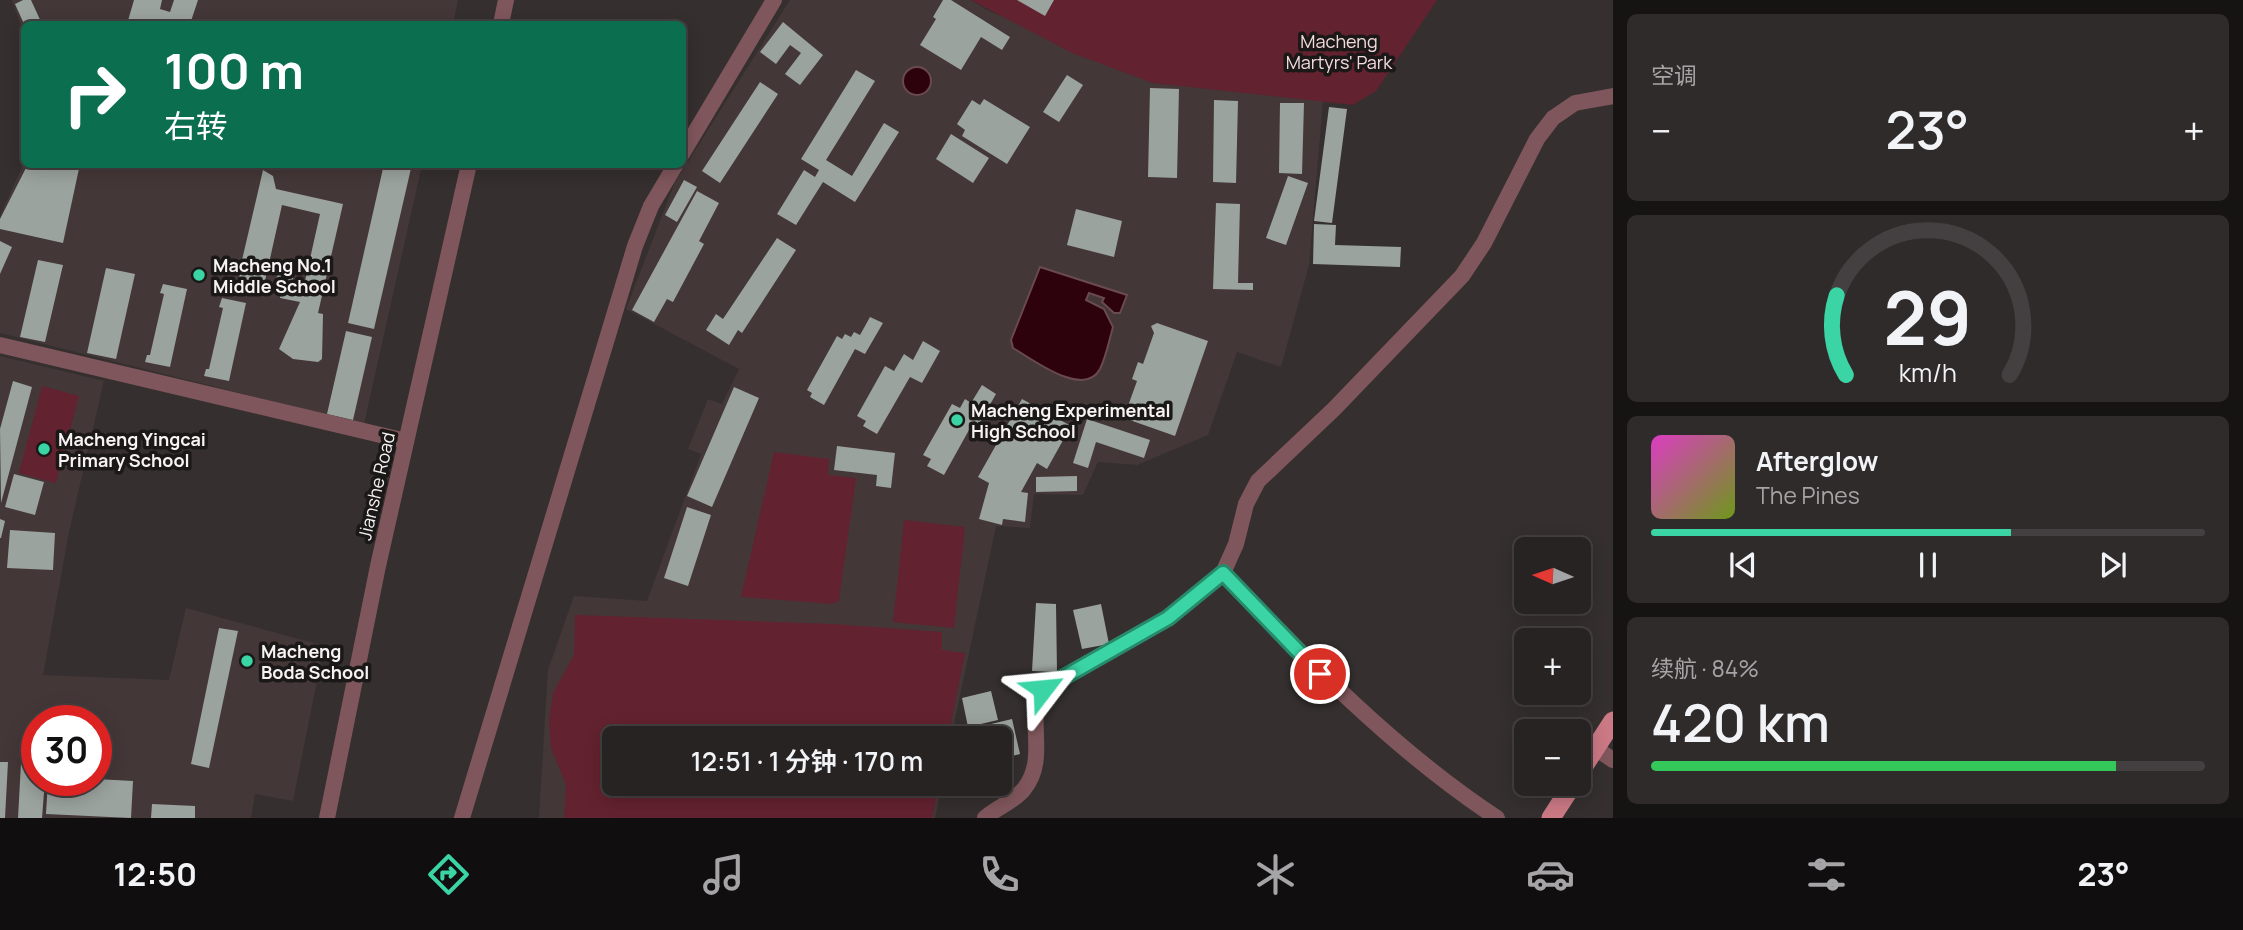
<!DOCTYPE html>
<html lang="zh">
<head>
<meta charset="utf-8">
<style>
  body { margin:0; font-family:Manrope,"Noto Sans SC",sans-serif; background:#302b2b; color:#f1f3f6; height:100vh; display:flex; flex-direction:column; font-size:26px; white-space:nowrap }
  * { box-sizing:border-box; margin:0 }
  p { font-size:23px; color:#a5a4a6 }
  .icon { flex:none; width:38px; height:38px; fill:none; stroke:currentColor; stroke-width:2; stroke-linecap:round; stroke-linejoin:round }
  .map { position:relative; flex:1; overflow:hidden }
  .side { display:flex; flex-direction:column; gap:14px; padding:14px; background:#161313; width:630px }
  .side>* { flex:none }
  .banner { position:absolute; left:21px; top:21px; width:665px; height:147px; border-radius:10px; box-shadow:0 4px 18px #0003,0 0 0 2px #444041; background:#0b6e4f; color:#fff; overflow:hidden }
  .needle { width:46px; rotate:273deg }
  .buttons { position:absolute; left:1514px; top:537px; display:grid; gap:14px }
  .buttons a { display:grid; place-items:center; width:77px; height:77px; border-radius:10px; background:#282323; box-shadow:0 4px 18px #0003,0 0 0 2px #444041; font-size:35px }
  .speed { position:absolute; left:21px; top:705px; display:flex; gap:14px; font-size:35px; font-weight:700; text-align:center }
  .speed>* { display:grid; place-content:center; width:91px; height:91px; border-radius:50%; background:#282323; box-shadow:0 4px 18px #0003,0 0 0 2px #444041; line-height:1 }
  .speed .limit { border:10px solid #d22; background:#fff; color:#111 }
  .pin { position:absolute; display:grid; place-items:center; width:60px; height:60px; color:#fff; margin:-30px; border:4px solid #fff; border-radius:50%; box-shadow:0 2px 7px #0007 }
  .me { position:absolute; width:77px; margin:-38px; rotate:61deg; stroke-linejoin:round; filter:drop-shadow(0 0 5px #0008) }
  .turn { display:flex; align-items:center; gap:24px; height:147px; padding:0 28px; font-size:32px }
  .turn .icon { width:91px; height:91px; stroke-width:2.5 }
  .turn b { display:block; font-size:49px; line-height:60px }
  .big { font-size:52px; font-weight:600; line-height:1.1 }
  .side .widget { flex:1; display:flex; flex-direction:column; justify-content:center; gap:10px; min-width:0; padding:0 24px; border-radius:10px; background:#302b2b }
  .side .dial { align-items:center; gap:0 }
  .dial svg { height:182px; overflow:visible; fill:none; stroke:#444041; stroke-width:7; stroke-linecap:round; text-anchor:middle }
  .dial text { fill:#f1f3f6; stroke:none }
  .song { display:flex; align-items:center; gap:21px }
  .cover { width:84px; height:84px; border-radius:10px; background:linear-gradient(135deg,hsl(310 70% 55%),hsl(80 70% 35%)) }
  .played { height:7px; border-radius:4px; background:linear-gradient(90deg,#3ad4a5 65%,#444041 65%) }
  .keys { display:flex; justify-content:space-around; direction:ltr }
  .heat { display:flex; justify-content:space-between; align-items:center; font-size:38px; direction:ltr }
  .charge { height:10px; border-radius:5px; background:linear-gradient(90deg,#34c759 84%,#444041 0) }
  .trip { position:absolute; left:602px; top:726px; width:410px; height:70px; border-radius:10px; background:#282323; box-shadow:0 4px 18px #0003,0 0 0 2px #444041; font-weight:600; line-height:70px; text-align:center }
  .dock { display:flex; height:112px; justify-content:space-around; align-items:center; background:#100e0e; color:#a5a4a6 }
  .dock .icon { width:49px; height:49px }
  .dock .selected { color:#3ad4a5 }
  .dock b { font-size:32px; color:#f1f3f6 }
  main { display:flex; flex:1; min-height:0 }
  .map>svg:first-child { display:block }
</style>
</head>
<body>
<main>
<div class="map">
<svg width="1613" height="818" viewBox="0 0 1613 818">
  <rect width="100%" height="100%" fill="#352f2f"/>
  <!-- built -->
  <path fill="#443738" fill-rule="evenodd" d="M12,0h446l-5,24h-429v11z
    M790,0h181l14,9 168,74 170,18 -14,164 -28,102 -44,-15 -29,83 -71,30 -39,-3 -15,33 -49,-1 -4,34 -34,-2 -45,212h-337v46h328l-7,34h-396l9,-148 26,-74 73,5 54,-147 -13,-5 20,-50 14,5 17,-35 -113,-60 49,-127z
    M24,162v2l398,1 -58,259 -364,-91v-117z
    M0,356l104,25 -35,151 -26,143 126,5 17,-72 138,38 -31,155 -38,-7 -4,24h-251zM37,721h59v59h-59z"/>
  <!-- green -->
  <path fill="#63222f" d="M971,0h466l-61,91 -23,14 -200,-22 -81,-30z
    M42,386l37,10 -23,87 -37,-10z
    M774,452l55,7 -1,16 28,3 -17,123 -7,3 -91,-7z
    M904,520l61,7 -11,101 -61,-6z
    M575,615l258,9 109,8v18l23,3 -17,85h-334v46h325l-7,34h-368l2,-33 -15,-37 -2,-27 4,-28 21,-38z"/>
  <!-- water -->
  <path fill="#2d020c" stroke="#6a4a51" stroke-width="2" d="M903 81a14 14 0 1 1 28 0a14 14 0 1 1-28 0Z
    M1040,267l87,28 -7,18h-6l-12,-11 2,-4 -15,-5 -3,7 18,9 9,18c-4,14 -7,30 -13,42 -16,30 -68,-10 -87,-21l-2,-8z"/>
  <!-- building -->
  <path fill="#9ba39f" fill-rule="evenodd" d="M23,0h8l11,24h-18l-9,-20z
    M134,0h28l-2,9 10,3 4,-12h24l-8,24h-63z
    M943,0h8l59,37 -8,13 -21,-13 -20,33 -41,-25 16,-26 -3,-2z
    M1017,0h37l-9,16z
    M783,22l40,33 -23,30 -15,-11 16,-21 -11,-8 -14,19 -16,-12z
    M856,70l19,11 -49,79 26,16 32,-53 15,9 -44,70 -32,-20 -27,43 -19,-11 27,-44 11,7 4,-7 -18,-11z
    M1067,75l16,10 -24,37 -16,-10z
    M760,82l18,12 -58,89 -18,-12z
    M1150,88l29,1 -2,89 -29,-1z
    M984,99l46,28 -23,37 -45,-28 3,-6 -8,-6 15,-24 8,5z
    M1214,100l24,1 -2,82 -23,-1z
    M1280,103h24l-2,71 -23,-1z
    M1329,107l18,2 -15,114 -18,-2z
    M951,134l38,24 -16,25 -37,-24z
    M28,164h52l-17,79 -63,-14v-10z
    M384,164h28l-38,165 -26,-6z
    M263,170l10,6 3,13 67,15 -25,109 5,1 -1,45 -4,3 -25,-3 -14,-10 21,-47 -20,-4 2,-9 -23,-6 -2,6 -7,4 -9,-7 -2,-13zM282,205l38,9 -17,76 -9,-2 -1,-11 -6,-4 -9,2 -4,8 -9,-2z
    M1288,176l20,7 -22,62 -20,-7z
    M684,180l13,7 -20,35 -12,-7z
    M697,191l22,12 -20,38 5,3 -31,58 -6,-3 -13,23 -22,-12z
    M1216,203l24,1 -2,79h15v7l-40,-1z
    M1076,209l46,12 -8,36 -47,-12z
    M1314,224l22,1 -1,20 66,2 -1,20 -87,-3z
    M777,238l19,12 -54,83 -4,-3 -9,15 -23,-15 10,-16 7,5z
    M0,241l12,6 -12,27z
    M38,260l25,5 -18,77 -25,-5z
    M106,268l29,6 -19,85 -29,-6z
    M163,284l24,5 -17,78 -25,-5 2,-7h3l14,-61 -4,-1z
    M222,298l24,5 -17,78 -25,-5 2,-7h3l14,-61 -4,-1z
    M870,317l13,6 -18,31 -10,-5 -31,56 -14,-8 2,-4 -5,-3 30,-54 5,3 3,-5 6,3 3,-5 6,3z
    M1157,323l51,18 -33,95 -51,-18 -3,-5 7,-7 9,-25 -5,-2 6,-17 5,2 11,-31 -3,-7z
    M346,331l26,6 -19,83 -26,-6z
    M923,341l17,10 -18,32 -12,-6 -33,57 -14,-8 3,-5 -9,-5 28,-50 9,5 10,-17 9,6z
    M13,381l19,6 -31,116 -1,-74z
    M982,385l14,9 -17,30 -5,-3 -30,54 -17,-9 4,-7 -8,-4 29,-51 8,4 5,-9 6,4z
    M734,387l25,11 -47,109 -25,-11z
    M1022,399l49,27 -24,43 -10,-6 -16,29 7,1 -3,29 -22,-3 -1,6 -23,-6 10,-36 -11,-6z
    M1087,419l63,21 -6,18 -48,-16 -8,26 -15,-5z
    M837,446l58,7 -4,35 -15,-2 1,-11 -43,-5z
    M14,474l30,8 -9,33 -30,-8z
    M1077,476v15l-41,1v-15z
    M687,507l24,8 -23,71 -24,-8z
    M0,519l5,2 -4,17h-1z
    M10,530l45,3 -2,37 -46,-2z
    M1036,603l20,1 1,68 -25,-1z
    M1101,604l8,40 -27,5 -9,-39z
    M219,628l19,3 -29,137 -18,-4z
    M991,691l7,29 -30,7 -6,-29z
    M1012,719l8,35 -21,5v-21h-5l-3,-14z
    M975,728l2,10h-22l-1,-5z
    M0,762h8l-3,56h-5z
    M21,763l16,1v16h8l-3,38h-24z
    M96,779l37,2 -2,37 -85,-4 2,-34z
    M152,804l43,2v12h-44z"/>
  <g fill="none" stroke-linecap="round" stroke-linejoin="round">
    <!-- minor -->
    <path stroke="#7f565b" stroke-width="16" d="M501,24l5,-24
      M682,154l92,-154
      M0,345l406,96
      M1223,573c85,88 172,178 274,245
      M1595,748l18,12
      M327,818l51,-252 91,-402
      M462,818l173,-572 16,-40 25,-42
      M985,818c12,-11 29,-16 39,-29 25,-31 1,-69 19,-100l125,-71 55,-45 13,-29 10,-40 12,-23 76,-72 128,-133 22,-33 53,-104 16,-21 22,-15 38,-7"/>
    <!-- major -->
    <path stroke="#cb7984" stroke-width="19" d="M1578,775l35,-54
      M1551,818l22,-34"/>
  </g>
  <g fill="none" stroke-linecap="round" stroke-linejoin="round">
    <defs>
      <path id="route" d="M1043,689l125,-71 55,-45 97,101"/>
    </defs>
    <!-- route casing -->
    <use href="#route" stroke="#268a6b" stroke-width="18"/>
    <!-- route -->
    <use href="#route" stroke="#3ad4a5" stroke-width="12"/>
  </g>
  <!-- markers -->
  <g fill="#3ad4a5" stroke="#1b1818" stroke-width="2.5">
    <circle cx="199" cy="275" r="7"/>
    <circle cx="957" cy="420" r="7"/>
    <circle cx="44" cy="449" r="7"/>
    <circle cx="247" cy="661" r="7"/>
  </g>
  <g text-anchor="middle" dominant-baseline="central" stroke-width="7" stroke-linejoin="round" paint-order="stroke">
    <!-- park labels -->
    <g font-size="18" fill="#f6dbdd" stroke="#1b1818">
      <text x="1339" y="41">Macheng<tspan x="1339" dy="21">Martyrs' Park</tspan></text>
    </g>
    <!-- poi labels -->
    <g font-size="18" font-weight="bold" fill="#f7f2f3" stroke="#1b1818" text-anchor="start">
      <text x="213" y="265">Macheng No.1<tspan x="213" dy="21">Middle School</tspan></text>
      <text x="971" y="410">Macheng Experimental<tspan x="971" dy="21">High School</tspan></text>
      <text x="58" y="439">Macheng Yingcai<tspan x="58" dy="21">Primary School</tspan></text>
      <text x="261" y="651">Macheng<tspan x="261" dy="21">Boda School</tspan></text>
    </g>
    <!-- street labels -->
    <g font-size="18" fill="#f7f2f3" stroke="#1b1818">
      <text transform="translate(376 486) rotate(-77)">Jianshe Road</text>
    </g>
  </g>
</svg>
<div class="buttons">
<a><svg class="needle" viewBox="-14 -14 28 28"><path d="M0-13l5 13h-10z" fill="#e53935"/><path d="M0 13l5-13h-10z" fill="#a5a4a6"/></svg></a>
<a>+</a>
<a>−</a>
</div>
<div class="speed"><div class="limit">30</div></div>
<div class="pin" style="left:1320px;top:674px;background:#d93025"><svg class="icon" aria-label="arrive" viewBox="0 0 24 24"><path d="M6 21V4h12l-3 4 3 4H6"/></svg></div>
<svg class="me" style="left:1043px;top:689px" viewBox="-20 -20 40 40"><path d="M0-17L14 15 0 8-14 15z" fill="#3ad4a5" stroke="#fff" stroke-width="4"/></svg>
<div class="trip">12:51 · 1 分钟 · 170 m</div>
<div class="banner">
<div class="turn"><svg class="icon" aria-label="right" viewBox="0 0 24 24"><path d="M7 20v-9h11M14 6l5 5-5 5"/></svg><div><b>100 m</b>右转</div></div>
</div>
</div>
<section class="side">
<div class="widget"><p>空调</p>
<div class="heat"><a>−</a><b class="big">23°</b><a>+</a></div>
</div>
<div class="widget dial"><svg viewBox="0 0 100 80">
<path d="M14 69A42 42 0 1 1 86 69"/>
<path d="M14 69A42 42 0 0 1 10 34" stroke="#3ad4a5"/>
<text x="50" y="56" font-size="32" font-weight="700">29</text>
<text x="50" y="72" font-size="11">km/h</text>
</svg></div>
<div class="widget">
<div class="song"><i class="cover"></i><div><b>Afterglow</b><p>The Pines</p></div></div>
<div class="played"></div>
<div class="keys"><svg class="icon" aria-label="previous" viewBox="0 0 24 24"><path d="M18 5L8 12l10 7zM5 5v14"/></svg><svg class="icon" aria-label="pause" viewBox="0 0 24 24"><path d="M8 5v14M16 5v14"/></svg><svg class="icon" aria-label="next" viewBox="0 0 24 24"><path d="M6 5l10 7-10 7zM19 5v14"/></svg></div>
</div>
<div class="widget"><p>续航 · 84%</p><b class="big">420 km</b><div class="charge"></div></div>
</section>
</main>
<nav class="dock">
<b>12:50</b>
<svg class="icon selected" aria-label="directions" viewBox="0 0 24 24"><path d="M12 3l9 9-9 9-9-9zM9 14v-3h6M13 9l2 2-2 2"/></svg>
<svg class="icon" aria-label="music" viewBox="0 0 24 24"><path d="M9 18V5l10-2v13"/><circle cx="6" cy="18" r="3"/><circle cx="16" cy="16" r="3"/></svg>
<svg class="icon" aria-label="phone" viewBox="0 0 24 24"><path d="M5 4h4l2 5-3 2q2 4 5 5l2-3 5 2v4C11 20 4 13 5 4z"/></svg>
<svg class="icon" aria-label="climate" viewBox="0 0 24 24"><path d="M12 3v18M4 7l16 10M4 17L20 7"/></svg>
<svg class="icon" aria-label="car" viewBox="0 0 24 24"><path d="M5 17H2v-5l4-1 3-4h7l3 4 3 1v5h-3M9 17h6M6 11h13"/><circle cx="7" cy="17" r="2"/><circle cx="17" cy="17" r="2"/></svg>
<svg class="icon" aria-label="filters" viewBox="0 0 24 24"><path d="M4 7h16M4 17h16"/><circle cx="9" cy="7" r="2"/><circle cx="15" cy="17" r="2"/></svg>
<b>23°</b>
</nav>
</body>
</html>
